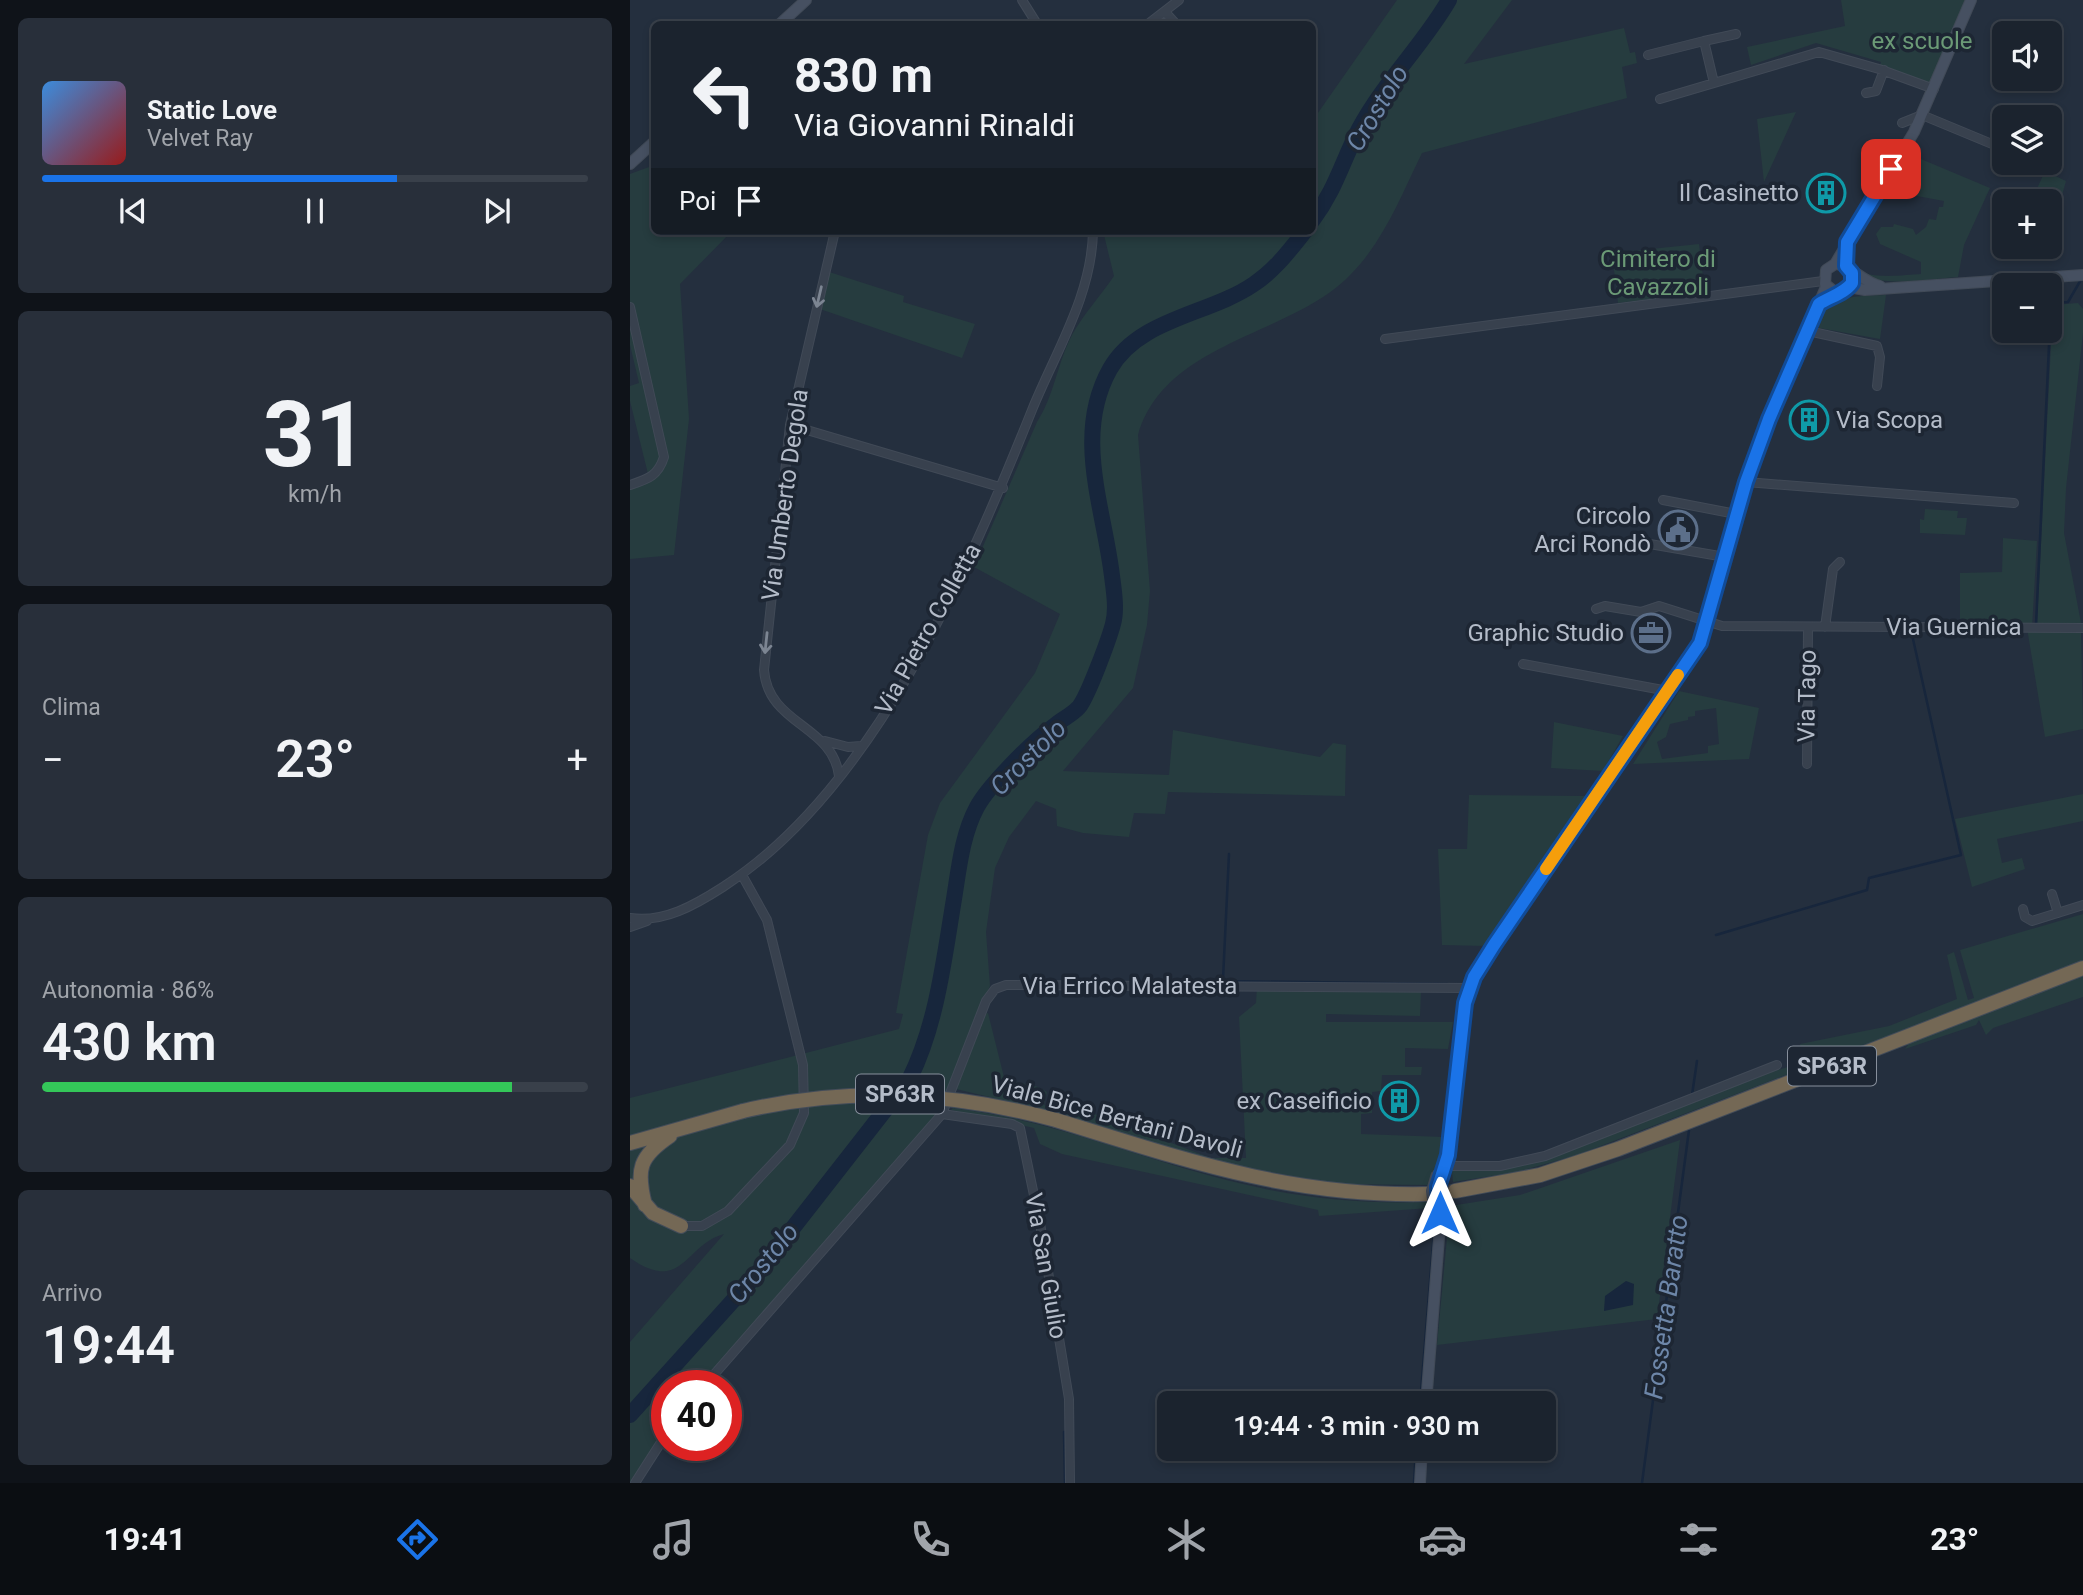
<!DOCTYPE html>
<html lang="it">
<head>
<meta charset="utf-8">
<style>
  body { margin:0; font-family:Roboto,sans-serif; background:#282f3a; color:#f1f3f6; height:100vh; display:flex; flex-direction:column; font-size:26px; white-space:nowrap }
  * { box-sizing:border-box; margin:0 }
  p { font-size:23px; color:#a0a4aa }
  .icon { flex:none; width:38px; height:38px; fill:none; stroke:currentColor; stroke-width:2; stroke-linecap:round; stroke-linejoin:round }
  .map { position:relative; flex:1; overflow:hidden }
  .sheet { display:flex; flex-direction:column; gap:18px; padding:18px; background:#0f1319; width:630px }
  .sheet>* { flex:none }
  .top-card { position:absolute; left:21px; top:21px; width:665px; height:214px; border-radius:10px; box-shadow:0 4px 10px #0003,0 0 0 2px #39404a; background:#1b232e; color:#f1f3f6; overflow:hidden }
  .fabs { position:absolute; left:1362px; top:21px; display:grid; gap:14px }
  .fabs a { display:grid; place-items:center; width:70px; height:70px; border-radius:10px; background:#1b232e; box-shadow:0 4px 10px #0003,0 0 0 2px #39404a; font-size:35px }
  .speed { position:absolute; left:21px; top:1370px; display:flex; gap:14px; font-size:35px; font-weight:700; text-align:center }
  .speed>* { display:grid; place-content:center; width:91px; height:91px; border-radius:50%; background:#1b232e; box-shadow:0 4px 10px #0003,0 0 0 2px #39404a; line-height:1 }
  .speed .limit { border:10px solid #d22; background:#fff; color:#111 }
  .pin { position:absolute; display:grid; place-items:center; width:60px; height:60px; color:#fff; margin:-30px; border-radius:14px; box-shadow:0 4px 10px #0006 }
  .me { position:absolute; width:77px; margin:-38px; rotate:0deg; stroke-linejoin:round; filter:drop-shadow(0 0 5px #0008) }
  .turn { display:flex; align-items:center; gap:24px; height:147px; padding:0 28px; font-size:32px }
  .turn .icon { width:91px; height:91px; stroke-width:2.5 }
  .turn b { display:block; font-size:49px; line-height:60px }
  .then { display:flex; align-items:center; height:66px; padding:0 28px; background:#0003; gap:14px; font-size:26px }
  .big { font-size:52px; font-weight:600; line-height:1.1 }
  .sheet .tile { flex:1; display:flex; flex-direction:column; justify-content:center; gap:10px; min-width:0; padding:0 24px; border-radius:10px; background:#282f3a }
  .sheet .dial { align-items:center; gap:0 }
  .dial b { font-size:91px; line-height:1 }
  .song { display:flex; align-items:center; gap:21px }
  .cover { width:84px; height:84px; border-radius:10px; background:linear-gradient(135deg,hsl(210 70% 55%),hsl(0 70% 35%)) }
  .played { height:7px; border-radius:4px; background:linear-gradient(90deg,#1a73e8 65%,#39404a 65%) }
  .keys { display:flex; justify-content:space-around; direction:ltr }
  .heat { display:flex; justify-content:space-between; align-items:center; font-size:38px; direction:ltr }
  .charge { height:10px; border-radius:5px; background:linear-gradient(90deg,#34c759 86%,#39404a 0) }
  .trip { position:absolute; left:527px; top:1391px; width:399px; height:70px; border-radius:10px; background:#1b232e; box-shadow:0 4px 10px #0003,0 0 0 2px #39404a; font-weight:600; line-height:70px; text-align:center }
  .dock { display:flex; height:112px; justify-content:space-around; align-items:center; background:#0b0e12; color:#a0a4aa }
  .dock .icon { width:49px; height:49px }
  .dock .current { color:#1a73e8 }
  .dock b { font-size:32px; color:#f1f3f6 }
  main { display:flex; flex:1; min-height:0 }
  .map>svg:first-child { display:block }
</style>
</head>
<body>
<main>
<section class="sheet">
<div class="tile">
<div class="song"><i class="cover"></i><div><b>Static Love</b><p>Velvet Ray</p></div></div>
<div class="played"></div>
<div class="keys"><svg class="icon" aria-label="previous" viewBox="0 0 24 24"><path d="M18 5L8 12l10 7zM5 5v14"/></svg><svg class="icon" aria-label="pause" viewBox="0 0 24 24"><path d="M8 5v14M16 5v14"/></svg><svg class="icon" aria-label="next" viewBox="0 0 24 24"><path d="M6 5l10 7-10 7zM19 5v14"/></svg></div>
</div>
<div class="tile dial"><b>31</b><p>km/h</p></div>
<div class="tile"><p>Clima</p>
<div class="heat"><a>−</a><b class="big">23°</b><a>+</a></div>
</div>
<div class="tile"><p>Autonomia · 86%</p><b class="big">430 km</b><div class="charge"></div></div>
<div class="tile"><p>Arrivo</p><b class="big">19:44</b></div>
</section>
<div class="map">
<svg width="1453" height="1483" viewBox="0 0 1453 1483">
  <rect width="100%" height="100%" fill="#242f3e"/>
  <!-- green -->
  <path fill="#263c3f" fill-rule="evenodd" d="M767,0h115l-48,64 160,-36 6,25 5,-1 2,11 -15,4 5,31 -205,55c-25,51 -45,106 -93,140 -64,45 -167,58 -191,142l12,156 -3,34 -14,63 -70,83 106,4 4,-45 147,27 13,-14 13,2 -1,51 -177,-4 -3,22 -31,-1 -5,24 -46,-4 -26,-7 -1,-17 -20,-8 -27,36 -14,31 -9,64 4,54 -47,124 -241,276h-35v45l-34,52h-3v-141l94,-108c-39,10 -41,61 -94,24v-160l269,-69 4,-15 -7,-1 32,-178 12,-32 95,-130 25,-59 -86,-47 63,-145c17,-26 20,-58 35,-87 11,-20 29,-40 42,-59l-11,-45h209l1,-111z
    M1211,0h130l-37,89 -55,-20 2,-7 -65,-19 -65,22 -4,-18 98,-21z
    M1166,112l-32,70 -7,-63z
    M1279,154l81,34 -26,57 -6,32c-34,2 -74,12 -104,-6l-1,-28 19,-29c-1,8 -11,18 -15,28 -21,44 41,33 64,32v-12l-41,-18 -4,-10 5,-7h12l1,-3 19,5 3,6 10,-8 3,-8 7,1 3,-13h4l1,-6 -54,-10 -13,16z
    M1419,163l3,2 -1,9 15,7 -10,36 -7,-3v-13h-18z
    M19,167l5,5v59h78l-52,53 9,135 -15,136 -44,4v-71l19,-10 -19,-77v-15l9,-3 -9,-38v-171z
    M1069,244l6,49 -87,10 -6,-50z
    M196,271l78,25 -1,6 72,22 -13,34 -145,-50z
    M1256,295l-6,44 -61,-11c-2,-34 44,-32 67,-33z
    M1448,303l5,6v24l-17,155 -2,45 17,90 -44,1 16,-319z
    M1295,509l33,2 -1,7h10l-2,17 -45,-2v-14l4,1z
    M1373,538l34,3 -5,87 49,5 2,96 -38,8 -18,-109 -67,-1v-54l42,-1z
    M1049,691l80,17 -10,51 -116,5zM1086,708l3,36 -11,2v7l-46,6 -5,-17 9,-5 4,-13 18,-4v-3l7,-1v-5z
    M924,722l69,14 -20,35 -52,-3z
    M1453,794v27l-86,18 5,24 20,-5 3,11 -53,18 -17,-68z
    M839,795l117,1 -100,150 -44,-1 -4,-96h29z
    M1453,914v46l-28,12 -478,183 -60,17 -64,10 -1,-11 45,-2 59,-13 215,-84 33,-10 -4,-18 89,-18 68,-27 -10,-44 7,-3 14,48 6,-2 -14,-48z
    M1453,975v22l-90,31 -7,7 -7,-15 -3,5 -71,24 5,-7z
    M627,986l164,5 -1,25 -94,-2v8h127l-5,27 -43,-1v19h17l-1,8h-39l-1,16 -9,1v21l-11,1v20l83,3 -1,22 -15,26 -91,-1 -112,-20 -164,-50 -105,-25 27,-74 5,-2 16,64c14,9 29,4 43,15l-3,13 11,3 5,-7 151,57h35l-7,-141 17,-14z
    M323,1108c102,12 191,53 290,76 61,15 123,20 186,18l1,6 -111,8 -1,-6 -256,-56 -22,-10 -6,-16 -83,-18z
    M1050,1140l-23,179 -220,26 13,-139 70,-11z"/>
  <!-- water -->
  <path fill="#17263c" d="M996,1281l8,3 -1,21 -29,6 1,-15z"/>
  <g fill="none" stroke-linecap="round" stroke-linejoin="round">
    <!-- stream -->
    <path stroke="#17263c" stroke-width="2.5" d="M1406,625l15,-322 17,-1 14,-24
      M599,854l-6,125 2,2 222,3
      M1086,935l151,-45 2,-12 92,-23 -50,-225
      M1062,1095l5,-34
      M790,1404l15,-184
      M434,1432l1,51
      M784,1483l2,-34
      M1012,1483l47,-353"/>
    <!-- river -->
    <path stroke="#17263c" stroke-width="16" d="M682,221c24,-32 30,-59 47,-92 25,-47 64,-84 90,-129
      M0,1415l127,-141 153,-196c27,-55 34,-119 44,-179 5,-31 8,-64 23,-92 12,-22 56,-66 77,-81 8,-7 18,-11 25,-19 9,-11 30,-68 34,-83 4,-14 1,-33 -1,-48 -8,-68 -39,-141 -2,-207 29,-51 99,-54 144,-85 21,-14 35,-33 51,-53"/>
    <!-- highway-tunnel -->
    <path stroke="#3a4453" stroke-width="14" stroke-dasharray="14 7" stroke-linecap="butt" d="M798,1194l27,-3"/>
    <defs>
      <path id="street" d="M392,0l15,24
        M535,12l11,12
        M518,24l31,-24
        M1074,41l32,-7
        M1018,55l56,-14 10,42
        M1236,93l10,-2 8,-21
        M1030,99l159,-47 60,17 55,20
        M1272,123l20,-8 82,34
        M205,231l-45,194 -26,245c4,55 69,55 75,106
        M0,307l34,150c-6,19 -16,22 -34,28
        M1178,331l69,15 3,11 -3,29
        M755,339l438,-58
        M160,425l213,63
        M1116,482l268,21
        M1033,500l73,14
        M1014,543l81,14
        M966,609l9,-3 36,6 18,-6 63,20 361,2
        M1195,627l8,-58 7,-7
        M893,664l145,27
        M195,741l23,6 13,-1
        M1177,764l1,-137
        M1422,894l6,19
        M1393,909l2,8 7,4 51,-16
        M0,918c34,5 65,-13 93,-31 151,-97 245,-317 309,-477 24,-59 60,-115 61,-179
        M0,927l17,-6
        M312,1114l70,10 8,4 21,101 28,170 1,84
        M817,1166h53l45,-10 232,-91
        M51,1226h21l26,-15 62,-66 14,-32 -1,-48 -36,-145 -25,-45
        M74,1386l238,-272 44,-113 9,-12 11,-4 463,3
        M5,1483l32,-50"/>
      <path id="secondary" d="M150,24l26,-24
        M0,164l24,-22
        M1205,264c15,0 27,18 45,22
        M1219,287l16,3 218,-15
        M1206,293l-11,-9 1,-14 9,-6 79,-132 57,-132
        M812,1175l6,-20 17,-152 9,-26 23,-36 203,-298 46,-161 23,-63 57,-132
        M796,1404l14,-179 -1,-19
        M790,1483l2,-34"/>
      <path id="highway" d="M426,1120c129,40 235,77 372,74
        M0,1143l113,-32
        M0,1186l23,27 28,13
        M825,1191l85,-16 78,-26 465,-181
        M15,1205c-9,-36 -6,-48 25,-69"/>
    </defs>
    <!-- street casing -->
    <use href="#street" stroke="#414a57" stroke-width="10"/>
    <!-- secondary casing -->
    <use href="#secondary" stroke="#414a57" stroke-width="12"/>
    <!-- highway casing -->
    <use href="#highway" stroke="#434c59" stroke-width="16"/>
    <!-- street -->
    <use href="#street" stroke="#38414e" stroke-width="8"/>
    <!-- secondary -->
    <use href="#secondary" stroke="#465061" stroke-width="10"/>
    <!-- highway -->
    <use href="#highway" stroke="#746855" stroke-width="14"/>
    <defs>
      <path id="secondary-bridge" d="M804,1207l-2,-16 5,-17"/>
      <path id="highway-bridge" d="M113,1111c107,-25 208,-19 313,9"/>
    </defs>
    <!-- secondary-bridge casing -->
    <use href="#secondary-bridge" stroke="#414a57" stroke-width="12" stroke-linecap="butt"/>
    <!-- highway-bridge casing -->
    <use href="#highway-bridge" stroke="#434c59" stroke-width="16" stroke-linecap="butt"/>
    <!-- secondary-bridge -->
    <use href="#secondary-bridge" stroke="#465061" stroke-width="10"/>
    <!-- highway-bridge -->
    <use href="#highway-bridge" stroke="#746855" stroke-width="14"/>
  </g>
  <!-- one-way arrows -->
  <defs><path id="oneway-shaft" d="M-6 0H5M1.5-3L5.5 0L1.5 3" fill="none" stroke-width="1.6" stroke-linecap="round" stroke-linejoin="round" transform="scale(1.75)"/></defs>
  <g stroke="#7c8592">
    <use href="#oneway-shaft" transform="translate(189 297) rotate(103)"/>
    <use href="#oneway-shaft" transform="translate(136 643) rotate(96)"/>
  </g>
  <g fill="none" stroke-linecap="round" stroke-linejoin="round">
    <defs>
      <path id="route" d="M810,1213l-2,-26 10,-32 17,-152 9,-26 20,-32 206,-302 46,-161 23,-63 50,-115c11,-7 26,-11 33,-21v-10l-6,-7 1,-24 44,-73"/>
    </defs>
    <!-- route casing -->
    <use href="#route" stroke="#114b97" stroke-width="18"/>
    <!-- route -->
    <use href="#route" stroke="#1a73e8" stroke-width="12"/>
    <!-- slow -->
    <path stroke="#f59e0b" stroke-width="12" d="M916,869l132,-194"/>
  </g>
  <!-- icons -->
  <defs>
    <symbol id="building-ring" viewBox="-11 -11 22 22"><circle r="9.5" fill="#1d2633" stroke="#0f9aa8" stroke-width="1.5"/><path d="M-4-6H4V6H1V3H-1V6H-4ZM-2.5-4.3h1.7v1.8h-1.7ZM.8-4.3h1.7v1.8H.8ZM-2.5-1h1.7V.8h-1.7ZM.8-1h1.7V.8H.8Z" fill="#0f9aa8"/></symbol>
    <symbol id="civic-ring" viewBox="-11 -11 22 22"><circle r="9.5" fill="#1d2633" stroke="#5c6f8a" stroke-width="1.5"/><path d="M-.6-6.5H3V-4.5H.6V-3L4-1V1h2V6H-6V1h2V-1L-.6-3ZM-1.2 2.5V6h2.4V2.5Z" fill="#5c6f8a"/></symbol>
    <symbol id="office-ring" viewBox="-11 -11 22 22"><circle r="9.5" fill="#1d2633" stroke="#5c6f8a" stroke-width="1.5"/><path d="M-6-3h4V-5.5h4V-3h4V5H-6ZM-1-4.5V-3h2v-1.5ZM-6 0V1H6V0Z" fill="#5c6f8a"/></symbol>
  </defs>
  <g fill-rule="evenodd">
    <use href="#building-ring" x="1174" y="171" width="44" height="44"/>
    <use href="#building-ring" x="1157" y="398" width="44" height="44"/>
    <use href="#civic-ring" x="1026" y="508" width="44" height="44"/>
    <use href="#office-ring" x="999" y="611" width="44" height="44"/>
    <use href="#building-ring" x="747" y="1079" width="44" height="44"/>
  </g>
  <g text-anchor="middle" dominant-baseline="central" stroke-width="7" stroke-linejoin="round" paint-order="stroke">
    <!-- shield labels -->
    <g fill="#1d2633" stroke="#878f9c" stroke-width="2">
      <rect x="1158" y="1046.5" width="88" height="39" rx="5"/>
      <rect x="226" y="1074.5" width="88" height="39" rx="5"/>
    </g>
    <g font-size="23" font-weight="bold" fill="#b4bcc9">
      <text x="1202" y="1066">SP63R</text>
      <text x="270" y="1094">SP63R</text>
    </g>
    <!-- park labels -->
    <g font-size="24" fill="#6b9a76" stroke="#1d2633">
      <text x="1292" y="41">ex scuole</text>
      <text x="1028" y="259">Cimitero di<tspan x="1028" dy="28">Cavazzoli</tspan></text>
    </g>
    <!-- poi labels -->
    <g font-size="24" fill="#b4bcc9" stroke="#1d2633" text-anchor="end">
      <text x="1169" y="193">Il Casinetto</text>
      <text x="1206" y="420" text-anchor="start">Via Scopa</text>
      <text x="1021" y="516">Circolo<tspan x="1021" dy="28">Arci Rondò</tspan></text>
      <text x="994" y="633">Graphic Studio</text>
      <text x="742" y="1101">ex Caseificio</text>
    </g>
    <!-- street labels -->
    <g font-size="24" fill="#b4bcc9" stroke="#1d2633">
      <text transform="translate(155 495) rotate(-82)">Via Umberto Degola</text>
      <text x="1324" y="627">Via Guernica</text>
      <text transform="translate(298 629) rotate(-61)">Via Pietro Colletta</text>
      <text transform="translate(1177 696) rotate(-89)">Via Tago</text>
      <text x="500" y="986">Via Errico Malatesta</text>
      <text transform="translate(487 1117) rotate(15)">Viale Bice Bertani Davoli</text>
      <text transform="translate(416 1266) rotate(80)">Via San Giulio</text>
    </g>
    <!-- water labels -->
    <g font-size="26" font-style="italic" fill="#6d86a8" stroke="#1d2633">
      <text transform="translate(747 108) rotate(-59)">Crostolo</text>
      <text transform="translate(398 757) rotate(-45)">Crostolo</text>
      <text transform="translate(133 1263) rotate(-51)">Crostolo</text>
      <text transform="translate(1036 1307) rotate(-82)">Fossetta Baratto</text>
    </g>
  </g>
</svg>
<div class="fabs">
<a><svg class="icon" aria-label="sound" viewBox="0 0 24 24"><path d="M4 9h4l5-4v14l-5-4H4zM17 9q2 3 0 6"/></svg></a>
<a><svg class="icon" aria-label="layers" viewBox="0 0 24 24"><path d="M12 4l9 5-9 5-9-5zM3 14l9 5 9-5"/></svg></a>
<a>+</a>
<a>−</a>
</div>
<div class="speed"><div class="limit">40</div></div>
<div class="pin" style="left:1261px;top:169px;background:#d93025"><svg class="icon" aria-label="arrive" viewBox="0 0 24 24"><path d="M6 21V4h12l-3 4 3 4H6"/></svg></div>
<svg class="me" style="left:810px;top:1213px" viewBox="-20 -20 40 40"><path d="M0-17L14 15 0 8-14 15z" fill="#1a73e8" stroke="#fff" stroke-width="4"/></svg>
<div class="trip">19:44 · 3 min · 930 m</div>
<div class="top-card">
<div class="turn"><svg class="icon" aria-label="left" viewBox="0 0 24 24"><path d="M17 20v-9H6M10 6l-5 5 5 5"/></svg><div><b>830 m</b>Via Giovanni Rinaldi</div></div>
<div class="then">Poi<svg class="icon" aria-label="arrive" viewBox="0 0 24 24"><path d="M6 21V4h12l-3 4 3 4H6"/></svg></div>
</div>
</div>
</main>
<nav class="dock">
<b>19:41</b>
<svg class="icon current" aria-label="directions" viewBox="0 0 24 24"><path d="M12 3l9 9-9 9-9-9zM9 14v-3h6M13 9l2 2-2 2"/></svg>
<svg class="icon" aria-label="music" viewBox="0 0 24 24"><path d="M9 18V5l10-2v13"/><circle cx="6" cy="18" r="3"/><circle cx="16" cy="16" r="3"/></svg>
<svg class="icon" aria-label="phone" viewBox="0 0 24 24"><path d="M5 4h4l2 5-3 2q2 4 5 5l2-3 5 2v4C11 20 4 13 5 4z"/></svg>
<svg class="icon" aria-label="climate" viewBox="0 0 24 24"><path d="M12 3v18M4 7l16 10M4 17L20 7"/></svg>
<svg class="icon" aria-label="car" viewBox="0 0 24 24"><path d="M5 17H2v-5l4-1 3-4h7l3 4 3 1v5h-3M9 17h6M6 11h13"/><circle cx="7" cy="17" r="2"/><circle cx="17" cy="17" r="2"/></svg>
<svg class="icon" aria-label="filters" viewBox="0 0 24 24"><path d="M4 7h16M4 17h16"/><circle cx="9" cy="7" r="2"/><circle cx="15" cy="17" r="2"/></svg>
<b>23°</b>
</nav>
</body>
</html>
